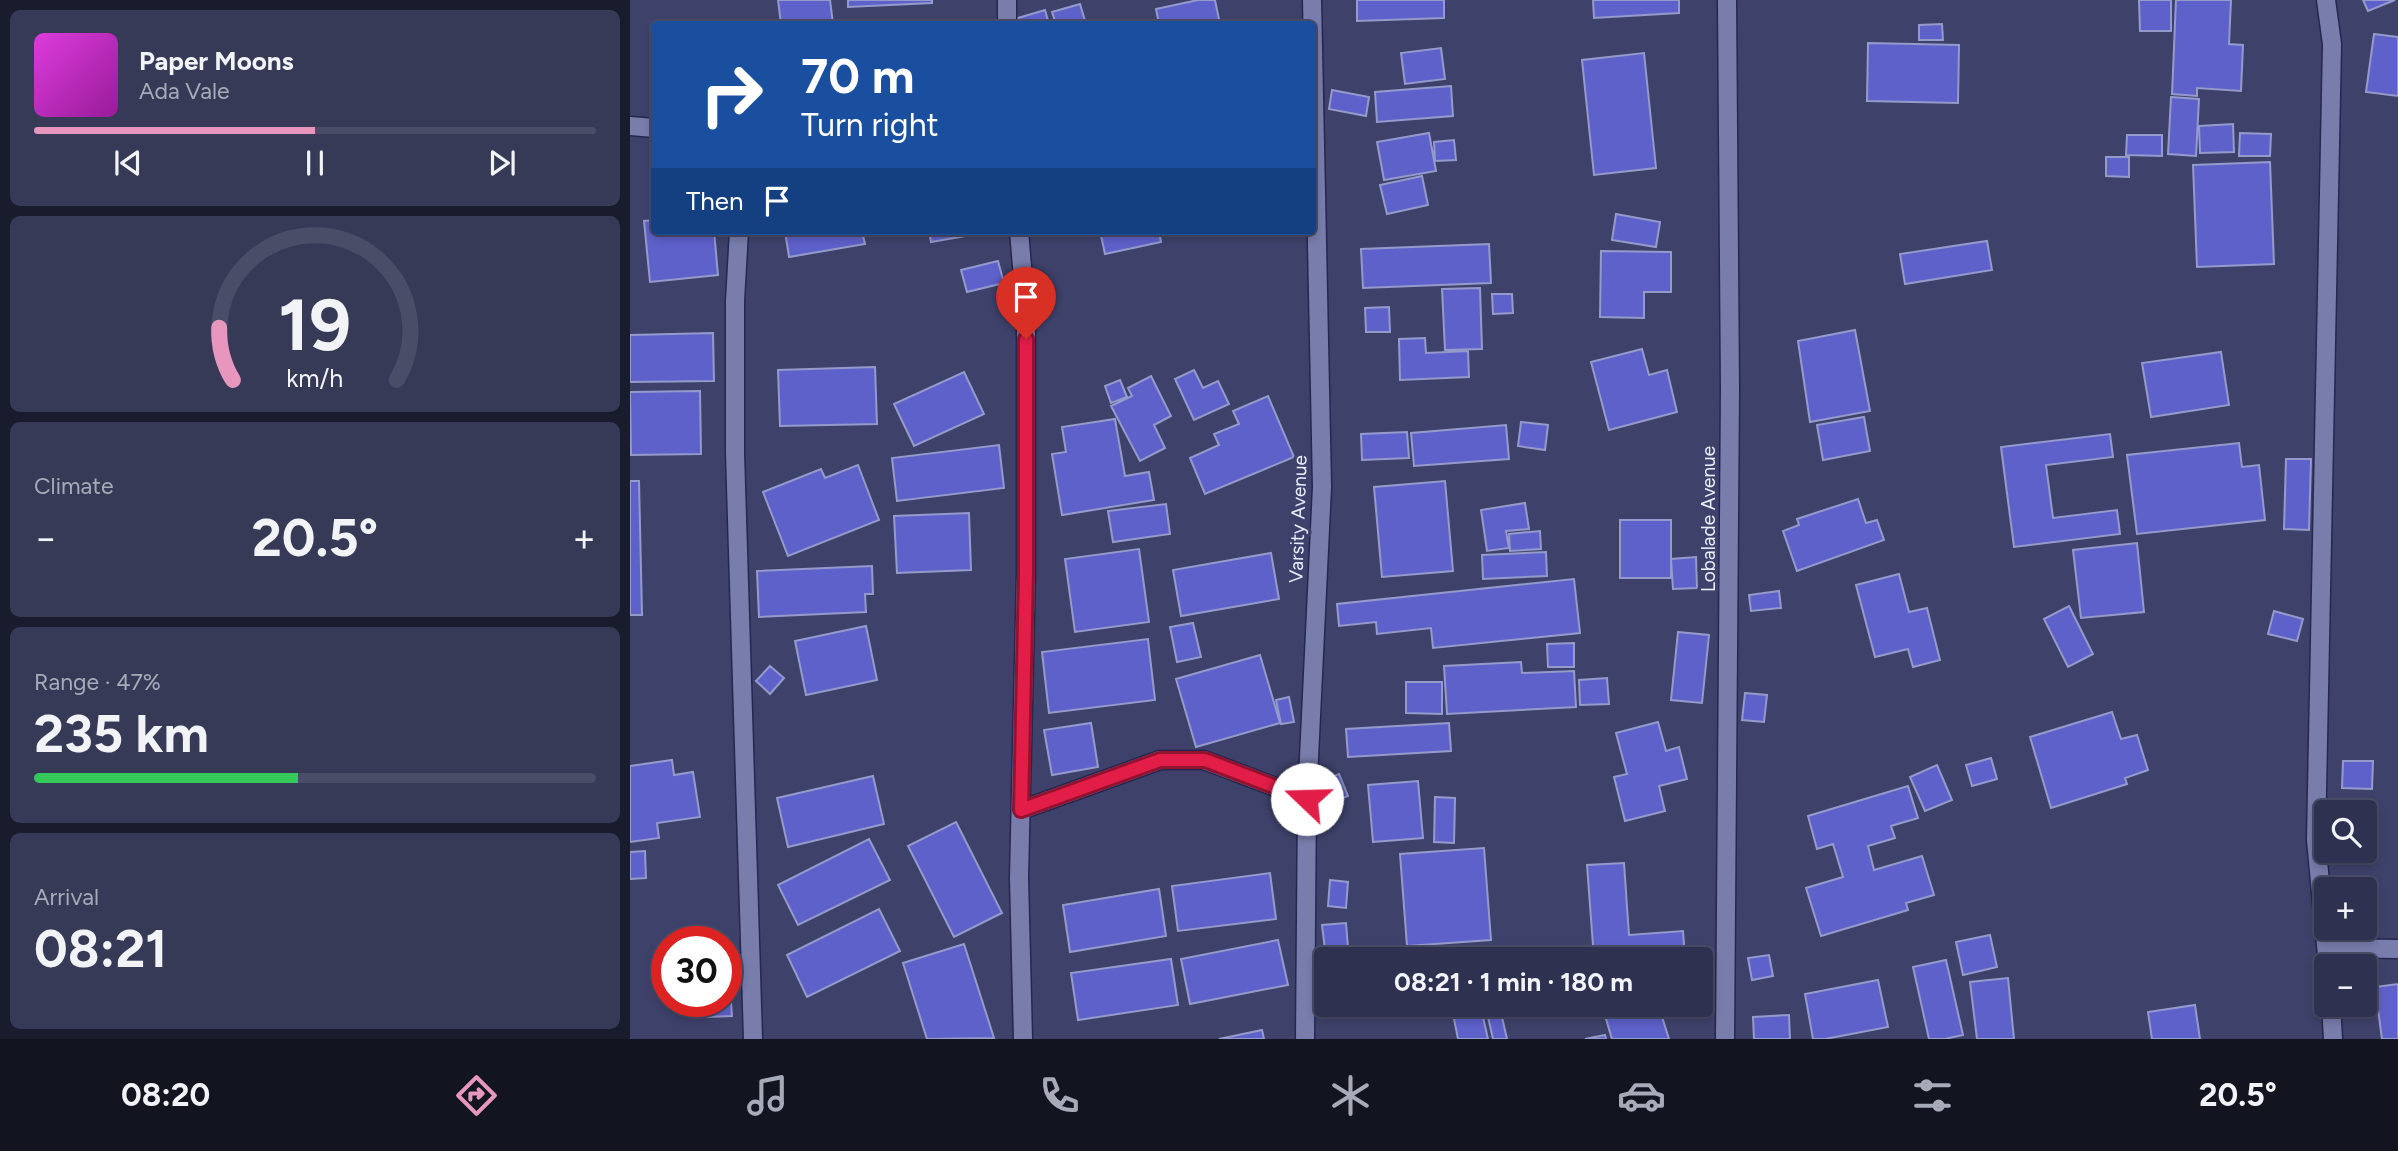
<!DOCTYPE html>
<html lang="en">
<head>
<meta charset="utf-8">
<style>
  body { margin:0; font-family:Figtree,sans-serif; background:#363a57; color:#f1f3f6; height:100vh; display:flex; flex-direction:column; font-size:26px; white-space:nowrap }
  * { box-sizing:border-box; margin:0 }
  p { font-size:23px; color:#a7aab7 }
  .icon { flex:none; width:38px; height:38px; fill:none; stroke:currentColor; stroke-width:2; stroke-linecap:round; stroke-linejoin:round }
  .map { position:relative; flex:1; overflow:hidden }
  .details { display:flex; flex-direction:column; gap:10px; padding:10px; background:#191c2c; width:630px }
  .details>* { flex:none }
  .banner { position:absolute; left:21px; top:21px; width:665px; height:214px; border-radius:7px; box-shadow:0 4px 10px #0003,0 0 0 2px #494d67; background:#1a4fa0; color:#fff; overflow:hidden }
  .controls { position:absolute; left:1684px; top:800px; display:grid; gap:14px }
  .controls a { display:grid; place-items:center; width:63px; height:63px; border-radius:7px; background:#2e3250; box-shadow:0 4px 10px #0003,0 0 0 2px #494d67; font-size:35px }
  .speed { position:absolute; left:21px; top:926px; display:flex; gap:14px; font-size:35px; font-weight:700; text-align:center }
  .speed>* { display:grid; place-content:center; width:91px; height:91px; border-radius:50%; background:#2e3250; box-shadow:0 4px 10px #0003,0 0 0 2px #494d67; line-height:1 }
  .speed .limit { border:10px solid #d22; background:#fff; color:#111 }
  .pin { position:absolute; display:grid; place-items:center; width:60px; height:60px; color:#fff; margin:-72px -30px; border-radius:50% 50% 50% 0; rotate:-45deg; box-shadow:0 0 7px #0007 }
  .pin .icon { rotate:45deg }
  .me { position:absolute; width:77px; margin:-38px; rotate:291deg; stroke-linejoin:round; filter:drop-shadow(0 0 5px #0008) }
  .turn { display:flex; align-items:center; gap:24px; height:147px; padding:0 35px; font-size:32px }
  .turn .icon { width:91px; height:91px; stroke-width:2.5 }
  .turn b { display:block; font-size:49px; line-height:60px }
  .then { display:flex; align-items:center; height:66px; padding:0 35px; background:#0003; gap:14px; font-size:26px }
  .big { font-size:52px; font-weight:700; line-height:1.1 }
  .details .tile { flex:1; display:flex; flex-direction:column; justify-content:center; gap:10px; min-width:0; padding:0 24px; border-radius:10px; background:#363a57 }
  .details .dial { align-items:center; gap:0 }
  .dial svg { height:182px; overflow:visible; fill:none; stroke:#494d67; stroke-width:7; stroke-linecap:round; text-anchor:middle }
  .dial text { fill:#f1f3f6; stroke:none }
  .song { display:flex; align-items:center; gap:21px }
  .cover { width:84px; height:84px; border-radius:10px; background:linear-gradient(135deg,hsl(300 70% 55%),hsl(300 70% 35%)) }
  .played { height:7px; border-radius:4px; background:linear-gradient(90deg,#e797bd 50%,#494d67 50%) }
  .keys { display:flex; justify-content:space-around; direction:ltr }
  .heat { display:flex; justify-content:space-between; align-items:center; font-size:38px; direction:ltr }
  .charge { height:10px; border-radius:5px; background:linear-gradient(90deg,#34c759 47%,#494d67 0) }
  .trip { position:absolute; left:684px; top:947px; width:399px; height:70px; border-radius:7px; background:#2e3250; box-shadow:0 4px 10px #0003,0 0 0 2px #494d67; font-weight:700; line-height:70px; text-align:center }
  .tabs { display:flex; height:112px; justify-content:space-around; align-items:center; background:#121420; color:#a7aab7 }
  .tabs .icon { width:49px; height:49px }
  .tabs .on { color:#e797bd }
  .tabs b { font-size:32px; color:#f1f3f6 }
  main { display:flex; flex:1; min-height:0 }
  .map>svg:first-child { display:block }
</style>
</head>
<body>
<main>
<section class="details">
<div class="tile">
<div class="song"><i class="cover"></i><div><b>Paper Moons</b><p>Ada Vale</p></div></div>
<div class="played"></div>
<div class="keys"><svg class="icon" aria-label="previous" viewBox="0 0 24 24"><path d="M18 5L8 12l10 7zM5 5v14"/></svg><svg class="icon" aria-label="pause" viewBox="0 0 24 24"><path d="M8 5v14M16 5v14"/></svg><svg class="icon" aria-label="next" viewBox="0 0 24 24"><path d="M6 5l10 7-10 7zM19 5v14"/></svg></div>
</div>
<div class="tile dial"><svg viewBox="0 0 100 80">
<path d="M14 69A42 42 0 1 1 86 69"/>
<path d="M14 69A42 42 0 0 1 8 46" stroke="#e797bd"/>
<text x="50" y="56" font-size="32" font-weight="700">19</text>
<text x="50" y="72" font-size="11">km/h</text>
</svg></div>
<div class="tile"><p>Climate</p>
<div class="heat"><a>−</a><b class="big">20.5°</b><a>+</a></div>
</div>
<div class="tile"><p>Range · 47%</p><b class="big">235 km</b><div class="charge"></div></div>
<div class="tile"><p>Arrival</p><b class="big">08:21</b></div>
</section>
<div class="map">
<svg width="1768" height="1039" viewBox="0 0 1768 1039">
  <rect width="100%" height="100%" fill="#3e426b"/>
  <!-- building -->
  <path fill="#5f61cb" stroke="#949aca" stroke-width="2" d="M148,0h52l3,24h-52z
    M218,0h84v3l-84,4z
    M568,0h17l5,24h-61l-3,-15z
    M727,0h87v18l-87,3z
    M963,0h86v13l-85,5z
    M1509,0h32v31h-31z
    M1546,0h55l-2,44 14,1 -2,46 -44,-3v8l-25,-2z
    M1733,0h32l-27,11z
    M450,4l6,20h-30l-4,-12z
    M415,10l4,14h-29l-2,-6z
    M1312,24l1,16h-24v-15z
    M1744,34l24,3v59l-32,-4z
    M1238,43l91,2 -1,58 -91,-2z
    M811,48l4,31 -40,5 -4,-31z
    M1014,53l12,115 -62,7 -12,-115z
    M821,86l2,30 -76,6 -2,-30z
    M702,90l37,7 -3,19 -37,-7z
    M1541,97l28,2 -3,57 -28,-2z
    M1603,124l1,28 -34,1 -1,-27z
    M799,133l7,38 -52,9 -7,-38z
    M1610,133l31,1 -1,22h-31z
    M1497,135h35v21l-36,-1z
    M824,140l2,20 -21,1 -1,-19z
    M1476,157h23v20l-23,-1z
    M1640,162l4,102 -77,3 -4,-102z
    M792,176l6,29 -41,9 -7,-29z
    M986,214l44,8 -4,25 -44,-7z
    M24,220v11h60l4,44 -68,7 -6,-61z
    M155,231h77l3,13 -76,13z
    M299,231h65l-63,11z
    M470,231h59l2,11 -56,12z
    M1357,241l5,29 -87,14 -5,-30z
    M859,244l2,39 -128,5 -2,-39z
    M971,251l70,1v40h-27v26l-44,-1z
    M368,261l6,22 -37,9 -6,-22z
    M850,288l2,61 -37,1 -3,-61z
    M862,294h20l1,19 -20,1z
    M759,307l1,25h-24l-1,-24z
    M1225,330l15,81 -60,11 -12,-81z
    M83,333l1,48 -84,1v-47z
    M795,338l1,15 42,-2 1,26 -69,3 -1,-41z
    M1012,349l7,26 18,-5 10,42 -68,18 -18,-68z
    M1591,352l8,53 -78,12 -9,-54z
    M245,367l2,57 -97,2 -2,-56z
    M564,370l9,18 15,-7 11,23 -35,16 -19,-41z
    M334,372l20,42 -70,32 -20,-42z
    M521,376l20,40 -17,9 11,23 -25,13 -29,-55 21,-10 -4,-8z
    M490,380l7,17 -16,6 -6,-17z
    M70,391l1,63 -70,1 -1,-63z
    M638,396l26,61 -89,37 -15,-36 29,-13 -5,-11 25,-10 -6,-13z
    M1234,417l6,34 -47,9 -6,-35z
    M485,419l10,57 24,-4 5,28 -92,15 -10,-61 14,-2 -4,-25z
    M891,422l27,3 -3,25 -27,-4z
    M876,425l3,34 -95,7 -3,-33z
    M777,432l2,26 -47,2 -1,-26z
    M1480,434l3,23 -67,8 7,53 64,-8 3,24 -106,13 -13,-100z
    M1609,443l3,24 17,-2 6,55 -128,14 -10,-79z
    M369,445l5,43 -107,13 -5,-43z
    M1656,459h25l-2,71 -25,-1z
    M228,465l21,55 -91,36 -25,-64 58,-23 4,9z
    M0,481h9l3,134h-12z
    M815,481l8,90 -71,6 -8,-90z
    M1228,499l8,24 11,-3 7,20 -87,31 -14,-40 16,-6 -2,-6z
    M895,503l4,26 -23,2 3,17 -22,3 -6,-41z
    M536,504l4,30 -57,8 -5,-31z
    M339,513l2,57 -74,3 -3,-57z
    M990,520h51v58h-51z
    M910,531l1,18 -31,2 -1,-17z
    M1507,543l7,69 -63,6 -8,-68z
    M509,549l10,73 -74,10 -10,-73z
    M916,552l1,24 -64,3 -1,-24z
    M641,553l8,46 -98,17 -8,-46z
    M1066,557l1,31 -24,1 -2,-30z
    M242,566l1,28h-8l1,18 -107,5 -2,-46z
    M1269,574l10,38 18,-4 13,52 -27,7 -5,-18 -33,8 -19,-72z
    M944,579l6,54 -147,15 -2,-20 -54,6 -1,-12 -37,4 -2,-22z
    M1149,591l2,17 -30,3 -2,-16z
    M1439,606l24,48 -25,13 -24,-48z
    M1644,611l29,8 -6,22 -29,-7z
    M563,623l8,34 -24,5 -7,-35z
    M236,626l11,54 -71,15 -11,-54z
    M1048,632l31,3 -7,68 -31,-3z
    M518,639l7,61 -106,13 -7,-61z
    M944,643v24h-26l-1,-23z
    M630,655l20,68 -84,24 -20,-68z
    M891,662l1,11 52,-2 2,36 -129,7 -3,-48z
    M140,666l14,12 -14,16 -14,-13z
    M977,678l2,26 -29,1 -1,-25z
    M776,682h36v32l-36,-1z
    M1115,693l22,2 -3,27 -22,-2z
    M659,697l5,25 -13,2 -5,-24z
    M1482,712l9,27 16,-4 11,35 -23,8 2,6 -76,24 -21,-71z
    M1028,722l8,29 13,-4 8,32 -28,7 6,25 -40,10 -11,-44 13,-3 -11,-41z
    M461,723l7,44 -46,8 -8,-45z
    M819,723l2,28 -103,6 -2,-28z
    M1361,758l6,21 -25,7 -6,-21z
    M42,760l2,15 19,-3 7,45 -43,6 2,15 -29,4v-76z
    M1713,761h30l-1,28 -30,-1z
    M1307,765l15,35 -27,11 -15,-34z
    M709,774l9,22 -15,6 -9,-22z
    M243,776l11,48 -96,23 -11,-49z
    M788,781l5,57 -50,4 -5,-57z
    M1278,786l10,32 -27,8 4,12 -27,8 6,24 48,-14 12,39 -28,8 2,7 -87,26 -15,-48 37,-11 -10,-33 -16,5 -9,-33z
    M805,797l20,1 -1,45 -20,-1z
    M326,822l46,91 -48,24 -46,-91z
    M239,839l21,41 -92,45 -20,-40z
    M854,848l7,92 -84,6 -7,-92z
    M15,851l1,27 -16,1v-27z
    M994,863l5,72 54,-4 2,28h-91l-7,-94z
    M640,873l6,46 -98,12 -6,-45z
    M700,880l18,2 -2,26 -18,-2z
    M529,889l7,47 -96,16 -7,-47z
    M249,909l21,42 -93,46 -20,-42z
    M716,923l2,25 -23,2 -3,-25z
    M1360,935l7,32 -34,8 -7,-33z
    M648,940l10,45 -98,19 -9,-45z
    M97,943l5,73 -26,1 -1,-16h21z
    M334,944l30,94 -67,1 -24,-76z
    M1139,955l4,21 -21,4 -4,-22z
    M541,959l7,46 -100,15 -7,-47z
    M1316,960l17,75 -18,4h-16l-16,-72z
    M1378,978l6,61h-37l-7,-57z
    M1248,980l10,47 -63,12h-12l-8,-45z
    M1768,984v55h-16l-7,-52z
    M821,1004h29l8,35h-30z
    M855,1004h14l8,35h-14z
    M988,1004h40l11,35h-57l-9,-30z
    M1565,1005l5,34h-48l-4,-27z
    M1159,1015l1,24h-36l-1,-22z
    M632,1030l2,9h-45z
    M975,1035l1,4h-21z"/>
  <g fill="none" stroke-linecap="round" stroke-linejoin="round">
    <defs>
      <path id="minor" d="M1696,0l6,44 -16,796 12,126
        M377,24v-24
        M0,126l24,2
        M109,231l-4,70v152l18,586
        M389,231l7,82v260l-7,305 4,161
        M391,810l139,-50h44l103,39
        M1697,948l71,1
        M1701,1004l2,35
        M675,1039l2,-240 15,-312 -10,-487
        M1095,1039l5,-650 -3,-389"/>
    </defs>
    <!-- minor casing -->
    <use href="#minor" stroke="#25274f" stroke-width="21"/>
    <!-- minor -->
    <use href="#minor" stroke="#787dac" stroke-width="18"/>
  </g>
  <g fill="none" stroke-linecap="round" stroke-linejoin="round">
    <defs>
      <path id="route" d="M396,339v234l-5,237 139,-50h45l102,39"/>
    </defs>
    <!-- route casing -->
    <use href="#route" stroke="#92132f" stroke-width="18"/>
    <!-- route -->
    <use href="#route" stroke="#e11d48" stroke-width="12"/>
  </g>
  <g text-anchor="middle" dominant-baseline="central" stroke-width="7" stroke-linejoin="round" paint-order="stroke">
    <!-- street labels -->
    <g font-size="19" fill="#ebedfd" stroke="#3e426b">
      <text transform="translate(668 519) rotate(-88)">Varsity Avenue</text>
      <text transform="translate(1078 519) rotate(-90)">Lobalade Avenue</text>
    </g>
  </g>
</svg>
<div class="controls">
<a><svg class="icon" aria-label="search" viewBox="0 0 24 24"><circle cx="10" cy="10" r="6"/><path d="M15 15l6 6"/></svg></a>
<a>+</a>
<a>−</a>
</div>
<div class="speed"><div class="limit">30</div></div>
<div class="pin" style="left:396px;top:339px;background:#d93025"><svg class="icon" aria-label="arrive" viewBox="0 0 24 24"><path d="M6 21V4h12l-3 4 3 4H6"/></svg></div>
<svg class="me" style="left:677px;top:799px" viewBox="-20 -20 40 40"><circle r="19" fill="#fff"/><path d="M0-13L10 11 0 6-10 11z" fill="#e11d48"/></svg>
<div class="trip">08:21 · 1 min · 180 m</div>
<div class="banner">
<div class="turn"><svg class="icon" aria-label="right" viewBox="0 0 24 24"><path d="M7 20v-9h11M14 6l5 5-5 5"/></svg><div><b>70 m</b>Turn right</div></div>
<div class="then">Then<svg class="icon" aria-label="arrive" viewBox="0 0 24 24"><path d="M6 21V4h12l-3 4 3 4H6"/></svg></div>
</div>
</div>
</main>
<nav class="tabs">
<b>08:20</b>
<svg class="icon on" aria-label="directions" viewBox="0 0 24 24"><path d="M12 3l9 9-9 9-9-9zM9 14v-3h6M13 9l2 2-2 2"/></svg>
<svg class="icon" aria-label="music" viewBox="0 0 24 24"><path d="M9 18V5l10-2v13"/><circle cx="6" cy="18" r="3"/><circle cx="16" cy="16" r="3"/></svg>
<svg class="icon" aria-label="phone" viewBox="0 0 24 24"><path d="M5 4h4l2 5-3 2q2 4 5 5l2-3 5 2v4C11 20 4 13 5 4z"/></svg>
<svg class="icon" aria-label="climate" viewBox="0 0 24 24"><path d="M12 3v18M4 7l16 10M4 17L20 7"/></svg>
<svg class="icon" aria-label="car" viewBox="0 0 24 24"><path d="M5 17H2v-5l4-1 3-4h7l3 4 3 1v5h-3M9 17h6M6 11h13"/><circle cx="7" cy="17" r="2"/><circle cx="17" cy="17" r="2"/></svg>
<svg class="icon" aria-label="filters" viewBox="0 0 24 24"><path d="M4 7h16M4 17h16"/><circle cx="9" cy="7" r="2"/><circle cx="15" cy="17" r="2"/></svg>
<b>20.5°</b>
</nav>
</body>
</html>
